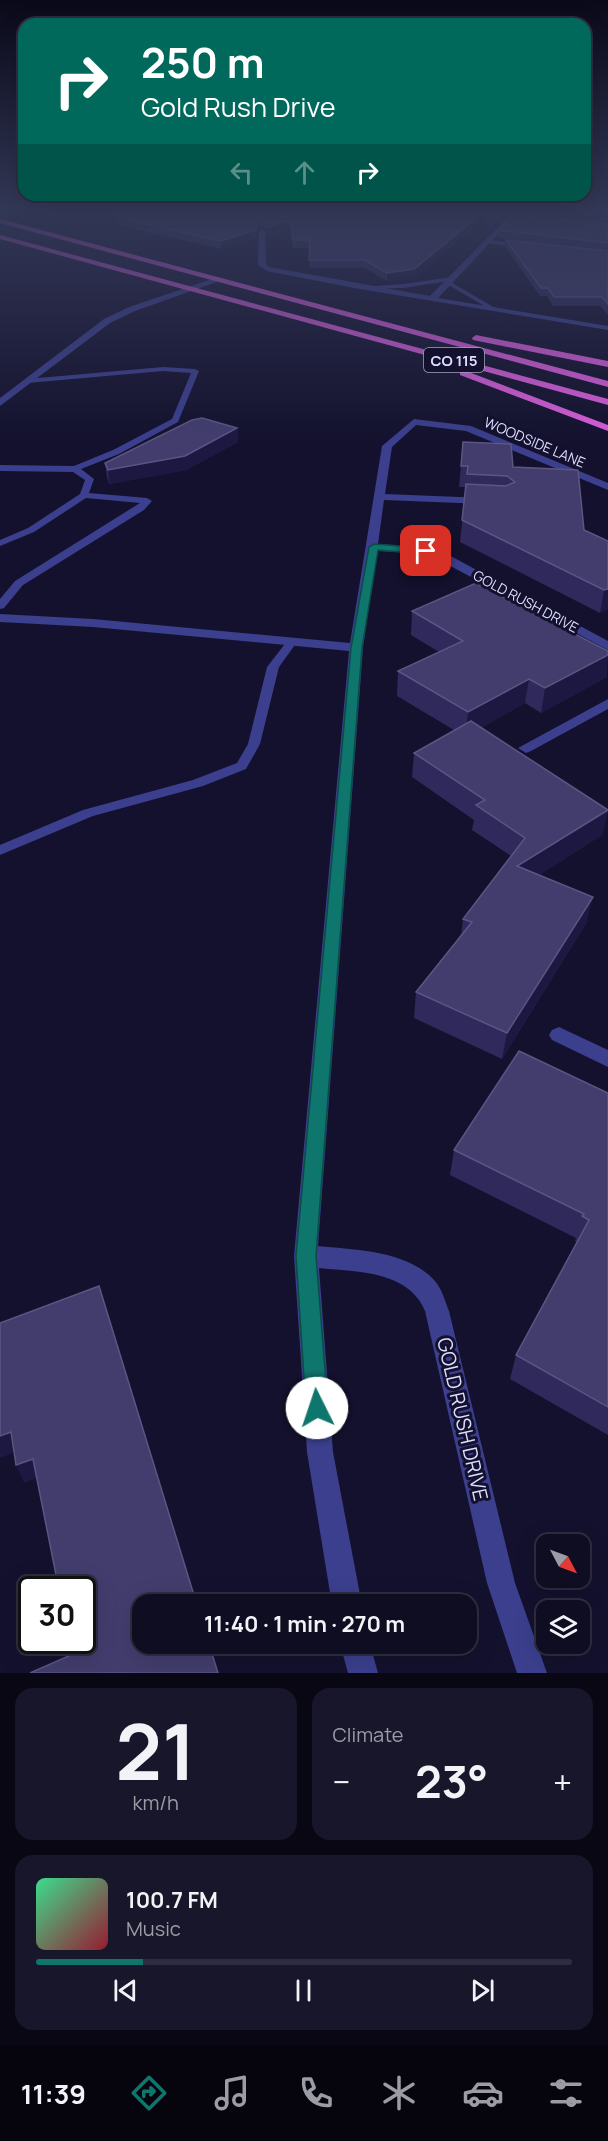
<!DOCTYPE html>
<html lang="en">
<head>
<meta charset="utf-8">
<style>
  body { margin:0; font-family:Manrope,sans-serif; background:#17162a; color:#f1f3f6; height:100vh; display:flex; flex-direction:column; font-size:22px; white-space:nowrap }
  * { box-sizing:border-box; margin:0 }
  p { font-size:20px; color:#9b9ca5 }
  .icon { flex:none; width:33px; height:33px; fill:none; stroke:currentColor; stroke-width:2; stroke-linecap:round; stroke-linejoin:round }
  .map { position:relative; height:1673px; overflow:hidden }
  .sheet { display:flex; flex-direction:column; gap:15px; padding:15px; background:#080713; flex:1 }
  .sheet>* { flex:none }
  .hud { position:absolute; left:18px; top:18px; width:573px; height:183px; border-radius:18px; box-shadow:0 6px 24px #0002,0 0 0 2px #2e2d40; background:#00695c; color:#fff; overflow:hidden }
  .needle { width:39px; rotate:131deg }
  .fabs { position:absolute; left:536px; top:1534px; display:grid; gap:12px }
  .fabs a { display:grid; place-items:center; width:54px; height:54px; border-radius:12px; background:#0e0d22; box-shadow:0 6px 24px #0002,0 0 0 2px #2e2d40; font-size:30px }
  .speed { position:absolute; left:18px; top:1576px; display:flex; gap:12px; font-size:30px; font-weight:700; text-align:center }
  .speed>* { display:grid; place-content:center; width:78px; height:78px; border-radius:50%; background:#0e0d22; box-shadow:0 6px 24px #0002,0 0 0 2px #2e2d40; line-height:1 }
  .speed .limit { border:3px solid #111; border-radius:9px; background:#fff; color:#111 }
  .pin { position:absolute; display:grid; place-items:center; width:51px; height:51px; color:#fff; margin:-26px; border-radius:12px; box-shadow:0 3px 9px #0006 }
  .me { position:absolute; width:66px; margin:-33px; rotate:356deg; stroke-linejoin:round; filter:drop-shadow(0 0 4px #0008) }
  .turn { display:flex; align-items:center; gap:21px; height:126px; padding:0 24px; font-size:27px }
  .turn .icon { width:78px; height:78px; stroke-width:2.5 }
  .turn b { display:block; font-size:42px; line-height:51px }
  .lanes { display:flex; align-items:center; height:57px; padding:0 24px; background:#0003; justify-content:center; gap:30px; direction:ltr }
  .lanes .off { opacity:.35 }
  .big { font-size:45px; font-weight:700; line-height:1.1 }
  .sheet .card { flex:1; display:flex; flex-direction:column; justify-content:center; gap:9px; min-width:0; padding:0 21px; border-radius:18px; background:#17162a }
  .sheet .dial { align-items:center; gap:0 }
  .dial b { font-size:78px; line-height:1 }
  .song { display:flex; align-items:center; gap:18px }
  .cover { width:72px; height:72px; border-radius:9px; background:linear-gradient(135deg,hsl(150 70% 55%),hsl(350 70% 35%)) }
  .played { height:6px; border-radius:3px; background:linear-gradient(90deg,#0f766e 20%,#2e2d40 20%) }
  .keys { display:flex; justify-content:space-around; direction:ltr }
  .heat { display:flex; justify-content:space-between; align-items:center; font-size:33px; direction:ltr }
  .sheet .tiles { flex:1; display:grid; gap:15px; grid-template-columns:1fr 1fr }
  .card:last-child { grid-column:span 2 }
  .trip { position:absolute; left:132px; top:1594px; width:345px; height:60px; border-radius:18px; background:#0e0d22; box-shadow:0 6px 24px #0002,0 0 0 2px #2e2d40; font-weight:700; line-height:60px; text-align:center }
  .tabs { display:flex; height:96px; justify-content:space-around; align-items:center; background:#06050e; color:#9b9ca5 }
  .tabs .icon { width:42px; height:42px }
  .tabs .on { color:#0f766e }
  .tabs b { font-size:27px; color:#f1f3f6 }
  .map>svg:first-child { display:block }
</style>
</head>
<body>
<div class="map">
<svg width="608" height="1673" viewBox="0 0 608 1673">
  <rect width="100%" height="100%" fill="#13112d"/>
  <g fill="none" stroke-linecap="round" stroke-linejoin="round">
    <!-- service -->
    <path fill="#3b3f8d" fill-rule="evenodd" d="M488,240l34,4 3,2 -3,2 -36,-5z
      M452,277l3,2 -6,2 46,27v2h-4l-44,-26 1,-3 -44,7 -42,1 -3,-2 45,-3z
      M163,367l32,2 4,2 -21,51 -59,32 -38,15 13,10 -5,14 58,5 5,3 -8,9 -121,75 -19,23 -4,1v-10l15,-18 125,-78 -54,-5 -52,34 -34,14v-6l28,-12 52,-34 5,-14 -12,-8 -73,-1v-6l74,1 39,-16 59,-31 19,-46 -28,-2 -136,12 -4,-2 4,-2z
      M292,639l5,3 -18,25 -19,77 -14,25 -43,17 -110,30 -93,39v-10l83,-35 110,-30 44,-17 11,-19 19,-77 21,-27z"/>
    <!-- minor -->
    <path fill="#3b3f8d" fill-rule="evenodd" d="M514,211h6l-82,87 170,28v4l-254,-42 -87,-17 -9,-6 1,-34 3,-2 3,2 1,33 3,3 161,29z
      M218,277l7,2 -90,32 -25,12 -110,83v-8l104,-79 25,-12z
      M414,419l57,7 137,57v7l-142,-59 -50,-6 -24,22 -7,47 100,4 6,3 -6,3 -101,-4 -6,44 48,3 21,7 161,87v9l-169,-90 -15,-6 -47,-3 -14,97 -45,598c38,4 89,4 117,35 7,8 10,20 14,30l66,272 32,90h-30l-30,-90 -62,-272c-17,-41 -69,-39 -106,-43l14,184 29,153h-30l-25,-153 -13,-196 55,-605 -256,-24 -93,-5v-8l93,5 257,24 32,-197z
      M608,699v10l-77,42 -5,2 -8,-5z
      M559,1027l49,23v17l-56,-27 -3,-5 3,-5z
      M340,1644h30l8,29h-30z"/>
    <!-- trunk -->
    <path fill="#da5edc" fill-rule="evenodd" d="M0,219l608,162v6l-608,-164z
      M0,235l608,164v6l-608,-166z
      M476,335l132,26v6l-135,-27 -1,-2z
      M460,371h6l142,54v6l-148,-56z"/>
  </g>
  <!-- wall -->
  <path fill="#2f2a5b" d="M423,211h89l-20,19 -8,-12 -70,60 -27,3 -22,-13h-56l1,-20h-17l-3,-20 -23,7 -1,-6 -5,-2 -4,4v7l-36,11 -104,-24 -1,-8 302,-5 11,4 1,-1z
    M520,211h82l6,3v9l-89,-8z
    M608,224v91l-8,-9h-47l-6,-10h-7l-35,-49 1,-7 86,9 -94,-11 1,-8z
    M237,428l1,14 -52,28 -77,14 -2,-7 -2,-14z
    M463,442l50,25 71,63 24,11v68l-8,4 -140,-71 6,-55h-7z
    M412,611l195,66 -66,36 -16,-10 -44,25 127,82 -6,25 -63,40 48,47 -85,137 -88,-41 2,-26 45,-56 2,-17 48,-63 -39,-26 2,-10 -62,-43 2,-24 40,-23 -57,-34 1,-25 41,-19 -28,-17z
    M608,1093v342l-98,-56 6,-24 61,-113 -2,-1 1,-3 -126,-63 4,-25z"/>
  <!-- shaded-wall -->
  <path fill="#1c1841" d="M485,211l-1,7 -70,60 -27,3v-8z
    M505,211h7l-20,19 1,-8z
    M261,220v7l-4,4v7l-36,11v-8l36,-18z
    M290,220v8l-23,7v-8z
    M237,428l1,14 -52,28 -77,14 -1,-14z
    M608,589v20l-8,4 4,-23z
    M608,655l-1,22 -66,36 4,-25z
    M529,679l-4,24 -60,34 3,-25z
    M608,810l-6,25 -89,57 4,-26z
    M593,897l-6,25 -85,137 5,-26z
    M11,1432l7,19 -18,7v-22z
    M33,1459l7,18 -16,6 -8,-18z"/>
  <!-- building -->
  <path fill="#423d6d" stroke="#5a5684" stroke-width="1.5" d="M140,211h277l12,5 5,-3 -1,-2h52l-71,58 -27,4 -22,-13h-56l1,-20h-17l-3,-20 -23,7 -1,-5 -5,-2 -4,3 -1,7 -35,11 -105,-24z
    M485,211h20l-12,11z
    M556,211h46l6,3v1z
    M514,215l94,9v19l-109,-13z
    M506,240l102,11v53l-6,-7h-48l-6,-9h-7z
    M202,418l35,10 -52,28 -77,14 -3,-7 87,-43z
    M463,442l48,2 2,23 65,3 6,60 24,11v48l-4,1 -142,-70 4,-36 40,2 9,-4 -8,-6 -40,-2 1,-8h-7z
    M476,583l132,68v4l-63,33 -16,-9 -61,33 -70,-41 65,-30 -51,-30z
    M471,721l137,89 -91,56 76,31 -86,136 -91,-41 56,-70 -9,-3 62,-81 -49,-33 9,-5 -71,-47z
    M519,1051l89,42v314l-92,-52 73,-135 -7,-4 2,-2 -130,-64z
    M99,1286l98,319h-55v39h67l9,29h-188l41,-18 -3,-14h14v-51h-23l-26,-131 -17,6 -5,-33 -11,4v-113z"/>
  <!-- sky -->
  <linearGradient id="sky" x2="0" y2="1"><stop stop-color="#0a0919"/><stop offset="0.47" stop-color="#333857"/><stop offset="1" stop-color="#333857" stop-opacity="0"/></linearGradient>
  <rect width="608" height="445" fill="url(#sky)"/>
  <!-- route -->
  <path fill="#0f766e" stroke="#0a4d48" stroke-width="1.5" d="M374,544l52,4 5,3 -5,3 -48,-4 -16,98 -46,608 12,152 -3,8 -8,3 -8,-3 -3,-8 -10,-152 55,-608 18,-101z"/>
  <g text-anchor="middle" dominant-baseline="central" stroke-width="6" stroke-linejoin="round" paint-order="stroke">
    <!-- far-street labels -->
    <g font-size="14" fill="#ddf" stroke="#13112d">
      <text transform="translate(535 442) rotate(23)">WOODSIDE LANE</text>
      <text transform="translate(526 601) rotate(28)">GOLD RUSH DRIVE</text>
    </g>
    <!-- shield labels -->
    <rect fill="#13112d" stroke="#a0a0c0" stroke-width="1.5" x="424" y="348" width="60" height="24" rx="4.5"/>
    <g font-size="15" font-weight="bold" fill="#ddf">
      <text x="454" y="360">CO 115</text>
    </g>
    <!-- near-street labels -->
    <g font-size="20" fill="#ddf" stroke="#13112d">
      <text transform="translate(463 1419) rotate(77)">GOLD RUSH DRIVE</text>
    </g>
  </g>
</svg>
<div class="fabs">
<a><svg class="needle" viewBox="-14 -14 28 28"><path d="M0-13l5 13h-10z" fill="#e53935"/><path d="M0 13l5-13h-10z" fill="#9b9ca5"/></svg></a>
<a><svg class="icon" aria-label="layers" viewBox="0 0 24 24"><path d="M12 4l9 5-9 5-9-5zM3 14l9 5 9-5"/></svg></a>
</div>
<div class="speed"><div class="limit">30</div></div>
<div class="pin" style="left:426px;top:551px;background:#d93025"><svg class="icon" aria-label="arrive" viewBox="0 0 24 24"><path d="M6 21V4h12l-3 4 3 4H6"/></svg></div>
<svg class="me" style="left:317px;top:1408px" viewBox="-20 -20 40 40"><circle r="19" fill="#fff"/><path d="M0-13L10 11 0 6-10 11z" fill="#0f766e"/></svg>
<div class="trip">11:40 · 1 min · 270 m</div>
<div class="hud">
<div class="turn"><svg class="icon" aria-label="right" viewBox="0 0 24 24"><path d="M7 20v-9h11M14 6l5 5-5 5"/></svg><div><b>250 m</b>Gold Rush Drive</div></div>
<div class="lanes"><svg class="icon off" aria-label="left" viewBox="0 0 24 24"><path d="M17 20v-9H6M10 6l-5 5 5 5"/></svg><svg class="icon off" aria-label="ahead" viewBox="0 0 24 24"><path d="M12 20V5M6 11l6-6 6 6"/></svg><svg class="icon" aria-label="right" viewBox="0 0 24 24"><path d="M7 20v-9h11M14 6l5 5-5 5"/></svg></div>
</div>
</div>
<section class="sheet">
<div class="tiles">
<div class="card dial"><b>21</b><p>km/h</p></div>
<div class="card"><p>Climate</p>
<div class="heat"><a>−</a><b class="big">23°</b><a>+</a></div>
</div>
<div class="card">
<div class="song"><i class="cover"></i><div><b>100.7 FM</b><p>Music</p></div></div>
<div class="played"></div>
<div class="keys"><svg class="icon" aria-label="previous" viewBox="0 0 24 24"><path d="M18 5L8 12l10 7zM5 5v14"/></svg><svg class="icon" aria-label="pause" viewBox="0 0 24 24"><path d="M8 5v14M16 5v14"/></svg><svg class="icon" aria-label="next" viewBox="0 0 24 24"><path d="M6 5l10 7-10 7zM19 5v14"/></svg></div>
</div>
</div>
</section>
<nav class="tabs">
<b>11:39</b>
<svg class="icon on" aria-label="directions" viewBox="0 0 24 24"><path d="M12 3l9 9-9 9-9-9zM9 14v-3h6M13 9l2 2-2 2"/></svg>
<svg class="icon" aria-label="music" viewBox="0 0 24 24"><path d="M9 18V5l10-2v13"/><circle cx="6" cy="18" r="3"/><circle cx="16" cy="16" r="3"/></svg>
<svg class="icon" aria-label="phone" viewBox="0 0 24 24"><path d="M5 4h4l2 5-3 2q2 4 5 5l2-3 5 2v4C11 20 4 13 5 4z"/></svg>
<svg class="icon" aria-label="climate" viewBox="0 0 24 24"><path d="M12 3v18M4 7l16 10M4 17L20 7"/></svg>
<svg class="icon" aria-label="car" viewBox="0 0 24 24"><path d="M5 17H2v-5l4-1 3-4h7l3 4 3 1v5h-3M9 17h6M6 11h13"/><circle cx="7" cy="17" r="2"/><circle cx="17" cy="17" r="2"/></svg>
<svg class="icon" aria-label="filters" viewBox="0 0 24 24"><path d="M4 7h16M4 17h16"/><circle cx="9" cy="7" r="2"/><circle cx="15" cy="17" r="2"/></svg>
</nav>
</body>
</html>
